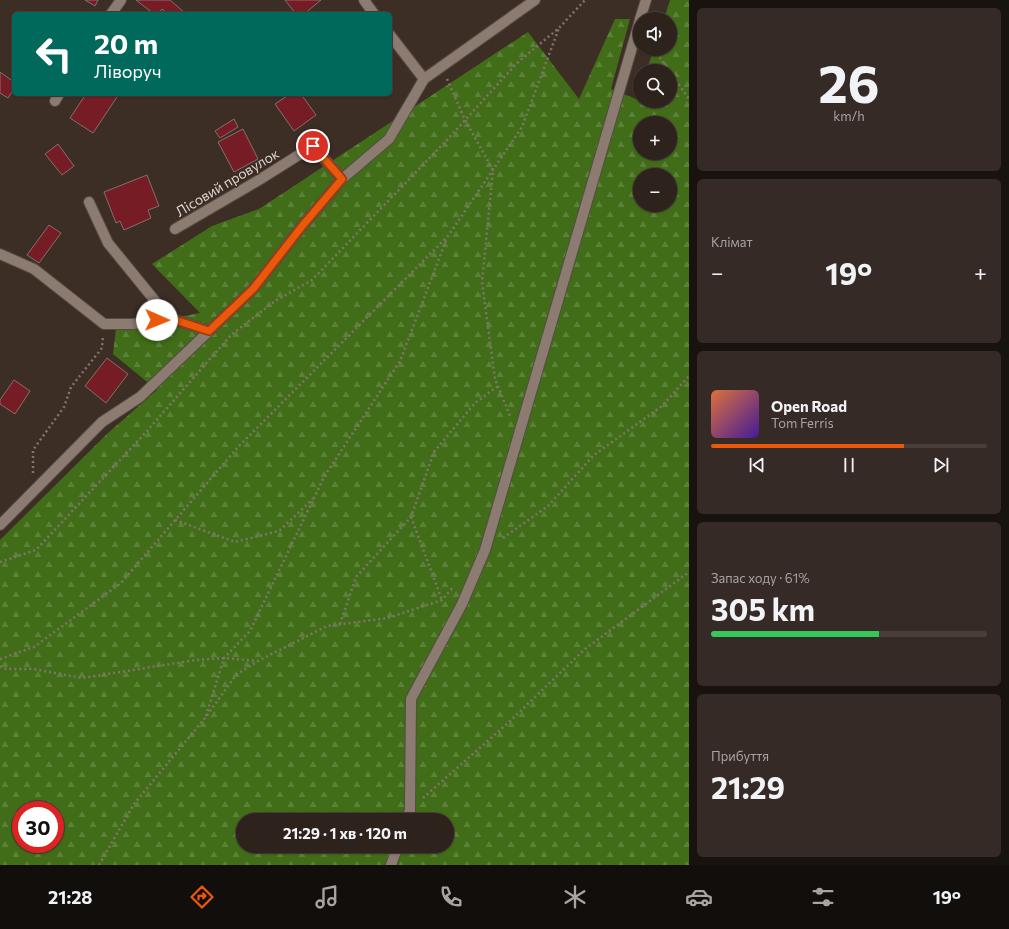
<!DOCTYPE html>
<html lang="uk">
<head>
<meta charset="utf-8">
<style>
  body { margin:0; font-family:Commissioner,sans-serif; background:#352a25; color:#f1f3f6; height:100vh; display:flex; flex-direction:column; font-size:15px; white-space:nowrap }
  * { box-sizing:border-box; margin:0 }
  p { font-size:13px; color:#a7a4a3 }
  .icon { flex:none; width:22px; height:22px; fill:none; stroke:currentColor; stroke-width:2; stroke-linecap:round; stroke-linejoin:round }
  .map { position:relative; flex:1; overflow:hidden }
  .side { display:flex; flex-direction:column; gap:8px; padding:8px; background:#19130f; width:320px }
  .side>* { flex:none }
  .hud { position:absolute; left:12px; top:12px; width:380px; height:84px; border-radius:6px; box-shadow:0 1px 3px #0004,0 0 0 1px #483f3b; background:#00695c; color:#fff; overflow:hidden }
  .buttons { position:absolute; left:633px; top:12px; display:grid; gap:8px }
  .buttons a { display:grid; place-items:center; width:44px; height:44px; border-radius:50%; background:#2d221c; box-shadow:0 1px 3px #0004,0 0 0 1px #483f3b; font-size:20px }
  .speed { position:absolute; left:12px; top:801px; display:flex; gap:8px; font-size:20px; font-weight:700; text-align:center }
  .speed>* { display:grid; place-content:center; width:52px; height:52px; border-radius:50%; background:#2d221c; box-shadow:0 1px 3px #0004,0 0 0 1px #483f3b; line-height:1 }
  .speed .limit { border:6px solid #d22; background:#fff; color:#111 }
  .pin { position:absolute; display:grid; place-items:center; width:34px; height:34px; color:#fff; margin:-17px; border:2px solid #fff; border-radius:50%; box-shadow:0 1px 4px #0007 }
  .me { position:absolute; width:44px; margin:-22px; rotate:91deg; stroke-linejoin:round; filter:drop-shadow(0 0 3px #0008) }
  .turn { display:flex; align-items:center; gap:14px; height:84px; padding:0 16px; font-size:18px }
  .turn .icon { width:52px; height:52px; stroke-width:2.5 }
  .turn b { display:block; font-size:28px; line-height:34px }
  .big { font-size:30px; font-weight:700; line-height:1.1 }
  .side .card { flex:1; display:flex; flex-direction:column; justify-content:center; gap:6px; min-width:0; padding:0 14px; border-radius:6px; background:#352a25 }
  .side .dial { align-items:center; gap:0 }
  .dial b { font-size:52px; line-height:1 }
  .song { display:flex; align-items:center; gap:12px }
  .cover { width:48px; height:48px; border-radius:6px; background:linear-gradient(135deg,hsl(20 70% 55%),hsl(260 70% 35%)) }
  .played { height:4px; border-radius:2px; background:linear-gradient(90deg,#ea580c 70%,#483f3b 70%) }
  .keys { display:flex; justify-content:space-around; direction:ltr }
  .heat { display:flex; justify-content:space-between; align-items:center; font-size:22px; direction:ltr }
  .charge { height:6px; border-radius:3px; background:linear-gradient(90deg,#34c759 61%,#483f3b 0) }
  .trip { position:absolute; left:236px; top:813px; width:218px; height:40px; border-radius:20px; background:#2d221c; box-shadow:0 1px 3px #0004,0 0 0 1px #483f3b; font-weight:700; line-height:40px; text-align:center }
  .tab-bar { display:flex; height:64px; justify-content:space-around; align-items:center; background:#120e0b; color:#a7a4a3 }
  .tab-bar .icon { width:28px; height:28px }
  .tab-bar .active { color:#ea580c }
  .tab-bar b { font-size:18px; color:#f1f3f6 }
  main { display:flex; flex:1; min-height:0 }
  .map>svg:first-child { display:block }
</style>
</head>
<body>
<main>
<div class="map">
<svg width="689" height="865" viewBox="0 0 689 865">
  <defs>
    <pattern id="forest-firs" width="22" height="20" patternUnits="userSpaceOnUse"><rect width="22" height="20" fill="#416d18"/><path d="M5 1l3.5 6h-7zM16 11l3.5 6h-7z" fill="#5c8138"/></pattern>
  </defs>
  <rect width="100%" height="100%" fill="#3c2e25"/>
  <!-- forest -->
  <path fill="url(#forest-firs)" fill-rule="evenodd" d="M670,0h19v865h-689v-325l108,-107 49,-43 -44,-36 3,-25 84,-16 -48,-49 60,-38 47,-17 269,-177 51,67 36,-80h15l-19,70 25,10 4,-11v13h30v-30h-24l8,-22h16v-30h-6zM640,123h30v30h-30zM640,175h30v30h-30zM21,810h34v34h-34zM243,820h204v26h-204z"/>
  <!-- building -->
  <path fill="#761c24" stroke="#846f6f" d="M85,0h13l-3,6z
    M136,0h34l16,14h-18l-6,-5 -4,5h-4z
    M285,0h36l-17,14h-8z
    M0,72l14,10v7l-6,9 -8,-5z
    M86,94h33l-26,39 -23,-15z
    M290,94h11l15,21 -22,16 -19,-27z
    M234,119l4,8 -18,11 -5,-7z
    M243,129l15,30 -24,13 -16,-30z
    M58,144l16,22 -12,9 -17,-21z
    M147,175l12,31 -11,4 3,8 -27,12 -4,-9 -4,2 -12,-31z
    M49,225l12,8 -22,30 -12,-8z
    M107,358l21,16 -22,29 -21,-17z
    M14,380l16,11 -15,23 -15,-10v-4z"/>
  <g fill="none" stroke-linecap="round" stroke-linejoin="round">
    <defs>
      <path id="minor" d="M364,0l10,14
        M111,14l10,-14
        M640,19l6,-19
        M390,35l34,44
        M55,101l4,-7
        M89,202l19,41 61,75
        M175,229l84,-49 54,-34 29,33 47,-40 35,-60 111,-79
        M0,254l34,15 70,55h29l36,-6 40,13
        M0,525l102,-103 38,-25 113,-108 50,-64 39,-46
        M407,820l3,-10 1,-111 51,-95 23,-54 155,-530
        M391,865l7,-19"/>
    </defs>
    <!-- minor casing -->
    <use href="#minor" stroke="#564b44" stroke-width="12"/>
    <!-- path -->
    <path stroke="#80746d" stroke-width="2.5" stroke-dasharray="2 3" stroke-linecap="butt" d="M654,49l15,22
      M670,72l19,27
      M447,79l18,41 28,50 -11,112 13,97 15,37
      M33,473v-23l31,-43 7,-20 31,-39 1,-12
      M411,517l31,83
      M175,520l60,22 44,-11 34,-32
      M503,538l45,-32 46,-51 68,-49 27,-30
      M0,562l36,-12 111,-119 84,-96 44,-34 37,-21 134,-139 71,-78 42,-35 26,-28
      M340,624l16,-47 55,-60 23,-65 41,-49 23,-17
      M0,659l34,-12 87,-64 117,-136 210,-211 74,-109 37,-99
      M0,666l6,3h27l49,9 114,-18 28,-2 33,3
      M206,716l18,-58 26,-27 74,-154 76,-116 47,-123
      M423,798l86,-76 76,-73 104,-77
      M99,865l35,-61 71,-86 31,-43 22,-14 69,-35 61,-8 54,-18 12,-14"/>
    <!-- minor -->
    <use href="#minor" stroke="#8b7b71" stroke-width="10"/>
  </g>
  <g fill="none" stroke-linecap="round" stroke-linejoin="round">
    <defs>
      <path id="route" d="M157,320l12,-2 40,13 44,-42 50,-64 39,-46 -29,-33"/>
    </defs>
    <!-- route casing -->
    <use href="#route" stroke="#983908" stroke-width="10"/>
    <!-- route -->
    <use href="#route" stroke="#ea580c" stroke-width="7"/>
  </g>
  <g text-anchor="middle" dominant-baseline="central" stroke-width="3" stroke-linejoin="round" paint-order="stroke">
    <!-- street labels -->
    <g font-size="14" fill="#dcd3ce" stroke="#3c2e25">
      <text transform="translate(227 182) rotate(-31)">Лісовий провулок</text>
    </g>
  </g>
</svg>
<div class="buttons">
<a><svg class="icon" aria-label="sound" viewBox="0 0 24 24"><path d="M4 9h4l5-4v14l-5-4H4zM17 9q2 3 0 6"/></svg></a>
<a><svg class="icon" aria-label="search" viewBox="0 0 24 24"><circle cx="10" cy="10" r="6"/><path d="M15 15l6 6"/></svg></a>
<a>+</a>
<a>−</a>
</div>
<div class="speed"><div class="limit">30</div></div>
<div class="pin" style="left:313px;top:146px;background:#d93025"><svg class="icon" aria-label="arrive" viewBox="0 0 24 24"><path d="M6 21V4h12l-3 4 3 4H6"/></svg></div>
<svg class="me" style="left:157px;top:320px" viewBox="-20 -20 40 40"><circle r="19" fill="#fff"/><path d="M0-13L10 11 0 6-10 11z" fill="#ea580c"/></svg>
<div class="trip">21:29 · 1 хв · 120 m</div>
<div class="hud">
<div class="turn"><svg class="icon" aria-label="left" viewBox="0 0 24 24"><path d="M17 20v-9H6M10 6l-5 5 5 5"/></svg><div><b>20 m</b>Ліворуч</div></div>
</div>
</div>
<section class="side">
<div class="card dial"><b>26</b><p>km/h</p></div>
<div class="card"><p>Клімат</p>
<div class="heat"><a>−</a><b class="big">19°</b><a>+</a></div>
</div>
<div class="card">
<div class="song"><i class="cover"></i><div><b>Open Road</b><p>Tom Ferris</p></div></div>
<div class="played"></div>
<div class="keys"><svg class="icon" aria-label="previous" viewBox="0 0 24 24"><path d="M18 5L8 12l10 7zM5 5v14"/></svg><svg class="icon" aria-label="pause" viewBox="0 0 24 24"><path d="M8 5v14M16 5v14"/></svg><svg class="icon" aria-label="next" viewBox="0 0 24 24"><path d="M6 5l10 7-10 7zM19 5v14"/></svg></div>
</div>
<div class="card"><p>Запас ходу · 61%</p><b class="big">305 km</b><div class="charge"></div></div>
<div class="card"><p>Прибуття</p><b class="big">21:29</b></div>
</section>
</main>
<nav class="tab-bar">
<b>21:28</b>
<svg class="icon active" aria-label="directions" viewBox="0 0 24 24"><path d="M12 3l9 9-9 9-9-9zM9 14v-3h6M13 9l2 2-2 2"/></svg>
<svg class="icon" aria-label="music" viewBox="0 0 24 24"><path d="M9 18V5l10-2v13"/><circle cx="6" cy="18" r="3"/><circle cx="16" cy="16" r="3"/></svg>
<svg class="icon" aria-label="phone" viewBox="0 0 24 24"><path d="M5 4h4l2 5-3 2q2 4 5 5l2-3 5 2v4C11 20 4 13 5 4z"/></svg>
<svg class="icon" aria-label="climate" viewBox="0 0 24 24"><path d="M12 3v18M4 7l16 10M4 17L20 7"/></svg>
<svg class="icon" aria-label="car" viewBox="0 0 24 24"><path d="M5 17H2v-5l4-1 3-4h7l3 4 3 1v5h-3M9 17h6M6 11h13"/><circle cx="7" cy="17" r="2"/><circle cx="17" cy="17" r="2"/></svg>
<svg class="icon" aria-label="filters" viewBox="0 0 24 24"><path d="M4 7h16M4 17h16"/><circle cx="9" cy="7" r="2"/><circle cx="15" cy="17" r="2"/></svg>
<b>19°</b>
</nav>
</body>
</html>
